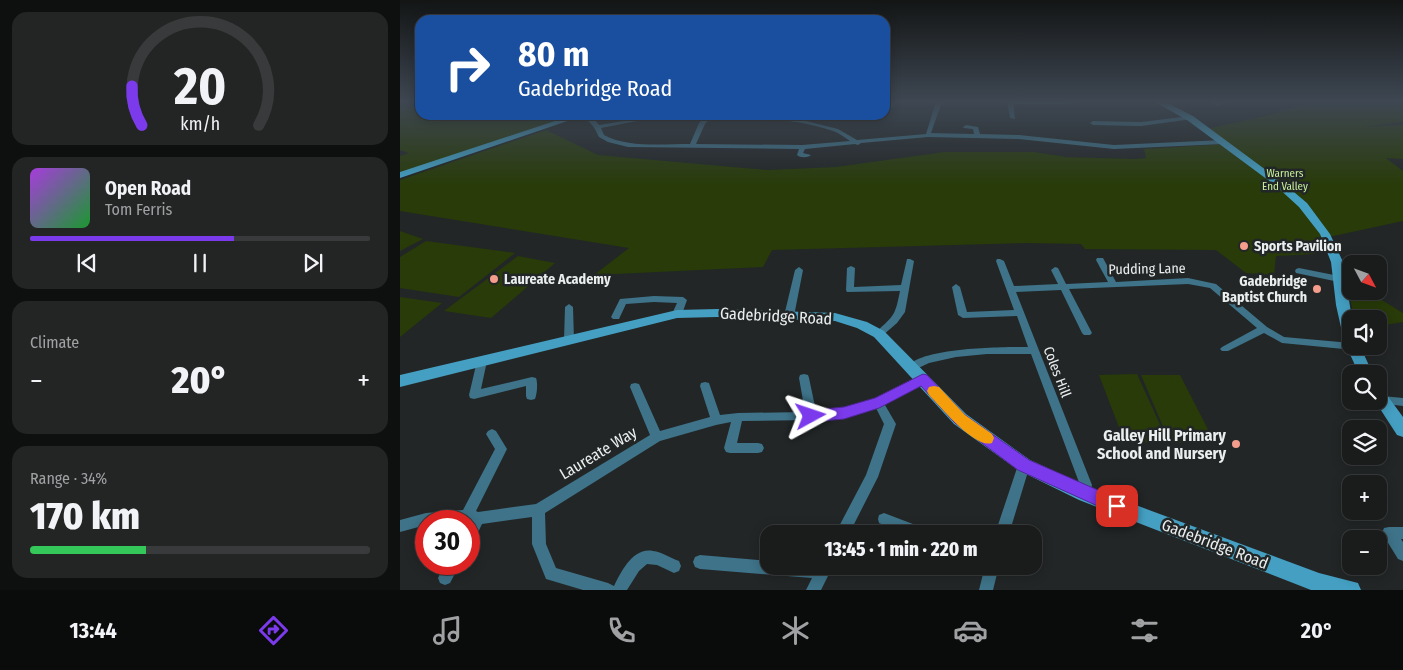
<!DOCTYPE html>
<html lang="en">
<head>
<meta charset="utf-8">
<style>
  body { margin:0; font-family:"Fira Sans Condensed",sans-serif; background:#232525; color:#f1f3f6; height:100vh; display:flex; flex-direction:column; font-size:19px; white-space:nowrap }
  * { box-sizing:border-box; margin:0 }
  p { font-size:16px; color:#9fa1a3 }
  .icon { flex:none; width:28px; height:28px; fill:none; stroke:currentColor; stroke-width:2; stroke-linecap:round; stroke-linejoin:round }
  .map { position:relative; flex:1; overflow:hidden }
  .details { display:flex; flex-direction:column; gap:12px; padding:12px; background:#0e0f0f; width:400px }
  .details>* { flex:none }
  .guide { position:absolute; left:15px; top:15px; width:475px; height:105px; border-radius:15px; box-shadow:0 2px 12px #0003,0 0 0 1px #383a3b; background:#1a4fa0; color:#fff; overflow:hidden }
  .needle { width:32px; rotate:131deg }
  .buttons { position:absolute; left:942px; top:255px; display:grid; gap:10px }
  .buttons a { display:grid; place-items:center; width:45px; height:45px; border-radius:10px; background:#1a1c1c; box-shadow:0 2px 12px #0003,0 0 0 1px #383a3b; font-size:25px }
  .speed { position:absolute; left:15px; top:510px; display:flex; gap:10px; font-size:25px; font-weight:700; text-align:center }
  .speed>* { display:grid; place-content:center; width:65px; height:65px; border-radius:50%; background:#1a1c1c; box-shadow:0 2px 12px #0003,0 0 0 1px #383a3b; line-height:1 }
  .speed .limit { border:8px solid #d22; background:#fff; color:#111 }
  .pin { position:absolute; display:grid; place-items:center; width:42px; height:42px; color:#fff; margin:-21px; border-radius:10px; box-shadow:0 2px 8px #0006 }
  .me { position:absolute; width:55px; margin:-28px; rotate:85deg; stroke-linejoin:round; filter:drop-shadow(0 0 4px #0008) }
  .turn { display:flex; align-items:center; gap:18px; height:105px; padding:0 20px; font-size:22px }
  .turn .icon { width:65px; height:65px; stroke-width:2.5 }
  .turn b { display:block; font-size:35px; line-height:42px }
  .big { font-size:38px; font-weight:800; line-height:1.1 }
  .details .card { flex:1; display:flex; flex-direction:column; justify-content:center; gap:8px; min-width:0; padding:0 18px; border-radius:15px; background:#232525 }
  .details .dial { align-items:center; gap:0 }
  .dial svg { height:130px; overflow:visible; fill:none; stroke:#383a3b; stroke-width:7; stroke-linecap:round; text-anchor:middle }
  .dial text { fill:#f1f3f6; stroke:none }
  .song { display:flex; align-items:center; gap:15px }
  .cover { width:60px; height:60px; border-radius:8px; background:linear-gradient(135deg,hsl(280 70% 55%),hsl(130 70% 35%)) }
  .played { height:5px; border-radius:2px; background:linear-gradient(90deg,#7c3aed 60%,#383a3b 60%) }
  .keys { display:flex; justify-content:space-around; direction:ltr }
  .heat { display:flex; justify-content:space-between; align-items:center; font-size:28px; direction:ltr }
  .charge { height:8px; border-radius:4px; background:linear-gradient(90deg,#34c759 34%,#383a3b 0) }
  .trip { position:absolute; left:360px; top:525px; width:282px; height:50px; border-radius:15px; background:#1a1c1c; box-shadow:0 2px 12px #0003,0 0 0 1px #383a3b; font-weight:800; line-height:50px; text-align:center }
  .tabs { display:flex; height:80px; justify-content:space-around; align-items:center; background:#0a0b0b; color:#9fa1a3 }
  .tabs .icon { width:35px; height:35px }
  .tabs .current { color:#7c3aed }
  .tabs b { font-size:22px; color:#f1f3f6 }
  main { display:flex; flex:1; min-height:0 }
  .map>svg:first-child { display:block }
</style>
</head>
<body>
<main>
<section class="details">
<div class="card dial"><svg viewBox="0 0 100 80">
<path d="M14 69A42 42 0 1 1 86 69"/>
<path d="M14 69A42 42 0 0 1 8 45" stroke="#7c3aed"/>
<text x="50" y="56" font-size="32" font-weight="700">20</text>
<text x="50" y="72" font-size="11">km/h</text>
</svg></div>
<div class="card">
<div class="song"><i class="cover"></i><div><b>Open Road</b><p>Tom Ferris</p></div></div>
<div class="played"></div>
<div class="keys"><svg class="icon" aria-label="previous" viewBox="0 0 24 24"><path d="M18 5L8 12l10 7zM5 5v14"/></svg><svg class="icon" aria-label="pause" viewBox="0 0 24 24"><path d="M8 5v14M16 5v14"/></svg><svg class="icon" aria-label="next" viewBox="0 0 24 24"><path d="M6 5l10 7-10 7zM19 5v14"/></svg></div>
</div>
<div class="card"><p>Climate</p>
<div class="heat"><a>−</a><b class="big">20°</b><a>+</a></div>
</div>
<div class="card"><p>Range · 34%</p><b class="big">170 km</b><div class="charge"></div></div>
</section>
<div class="map">
<svg width="1003" height="590" viewBox="0 0 1003 590">
  <rect width="100%" height="100%" fill="#222626"/>
  <!-- green -->
  <path fill="#283b09" d="M0,102l20,6v7h24l22,7 22,-7h86l-174,58v-17l9,-3 -9,-3z
    M915,102h88v20l-40,5 40,-2v34l-17,-1 17,13v50l-93,20 5,13 -39,2 -2,19 -28,-2 -30,-23 -131,-1 -4,-5 -54,-1 -255,7 -9,17 -169,8 35,-27 -229,-37v-31l146,-50 52,25 170,15 68,-3 108,-15h90l32,5 69,2 11,-1 -2,-9 83,-5 -20,-15 58,-13z
    M0,231l23,8 -23,12z
    M26,241l89,12 -56,44 -59,-9v-31z
    M118,256l37,7 -64,55 -47,-7z
    M947,279l4,3v9h16l36,22v9l-24,4v-7h-25z
    M0,297l42,6 -42,34z
    M737,374l31,68 -43,1 -26,-68z
    M741,375h39l35,68h-45z"/>
  <g fill="none" stroke-linecap="round" stroke-linejoin="round">
    <!-- street -->
    <path fill="#3e7389" fill-rule="evenodd" d="M491,102h6l-6,6 -3,-2z
      M536,102h6l-11,31 43,1 -1,-5 -9,-1 -1,-1 3,-2 12,2 2,7 39,1 95,10 109,-5 3,2 -3,2 -109,5 -95,-10 -91,-2 -67,6 -3,2 -3,-1 -50,5 -2,4 8,2c-3,3 -11,3 -14,0l2,-6 -171,-2 -20,-5 -9,-5c-6,-13 -8,-14 -19,-22 9,0 14,3 19,10l43,-7v2l-41,8 3,7c24,13 59,9 86,9l9,-21 8,-8h6l-8,9 -9,20 106,1 48,-4c-6,-4 -11,-8 -17,-10 -34,-12 -71,-13 -106,-14l-3,-2h43l31,4 40,10 19,11 69,-6z
      M607,102h6l2,17 -5,-1z
      M809,102h20l-11,4z
      M790,116l3,2 -1,1 -51,7 -48,-1 -3,-2 3,-2 48,1z
      M697,258h6l13,24 72,-4 28,6 51,43 17,10 67,6v3l8,1 -2,2 -3,1 -72,-7 -18,-10 -36,18h-6l-2,-2 2,-2 35,-19 -47,-40 -22,-4 -119,5 23,44 -2,2h-6l-2,-2 -21,-43 -45,2 76,193 -3,13 -4,2 -4,-2 -2,-4 1,-9 -49,-131h-44l-31,3 -27,6 -17,8 -4,-1 -1,-3c15,-20 96,-20 121,-20l-11,-31 -54,2 -5,-3 -6,-28 4,-3 4,3 7,25 47,-2 -18,-49 1,-2h3l4,2 10,25 44,-2 -7,-14 4,-3 3,1 8,16 42,-2 -12,-22z
      M507,259h3l4,2 -9,51 -8,11 -15,13h-6l-2,-2 2,-2c19,-17 19,-17 24,-41l-53,1 -1,-2 1,-22 4,-2 4,2 -1,19 47,-2z
      M399,267l4,3 -9,46 -5,3 -5,-3 11,-46z
      M899,268l40,8 4,3 -4,3 -43,-9 -1,-2 1,-2z
      M254,296l29,1 4,3 -5,14 -5,3 -5,-3 5,-11 -23,-1 -28,2 -7,15h-6l-2,-2 9,-18z
      M169,304l4,3 1,33 -2,2h-6l-2,-2 1,-33z
      M82,357l4,1 1,3 -6,28 51,-12 4,1c2,5 1,16 -1,21l-4,1 -4,-1 -1,-3v-10l-52,13 -4,-1 -1,-3 8,-34 1,-3z
      M404,374l4,1 1,3 7,33 28,-2 32,-9 43,-24 4,-1 4,1 1,3 -1,3 -42,23 11,19 -18,53 -29,57h-14l31,-59 18,-51 -8,-16 -32,9 -33,3 -69,1 -5,22h21l4,1 2,4 -2,4 -4,1h-28l-4,-1 -2,-4 7,-26 -15,3 -56,16 -115,72 1,31 10,24 52,15 6,3c7,-14 19,-39 39,-35 9,1 17,7 26,10l2,5 -2,5 -5,2 -17,-8 -10,-1 -8,7 -12,19h-44l-37,-11 -14,-35v-27l-50,7 -8,17 -5,1v-21h-43v4l-26,7v-12l26,-7 37,-3 32,-61 -9,-15 2,-3 4,-2 4,2 11,18 -31,62 2,1 58,-8 114,-69 -20,-48 1,-3 4,-1 4,1 21,47 50,-14 -10,-31 1,-3 4,-1 4,1 1,3 10,29 18,-2 67,-1 -6,-34 1,-3z
      M982,396l21,2v8l-25,-3 1,-6z
      M624,460l4,1 2,4 -21,69h-14l23,-69 2,-4z
      M484,513l42,16 2,5h-23l-26,-11 -1,-4 1,-4z
      M989,527h14v12h-2l2,3v19l-5,-2 -16,-26 2,-5z
      M300,555l69,6v5h64l-12,24h-15l6,-12 -112,-9 -5,-2 -2,-5 2,-5z
      M45,564h15l-10,19 -5,2 -5,-2 -2,-5z
      M585,566h14l-6,24h-14z"/>
    <!-- secondary -->
    <path fill="#449fc2" fill-rule="evenodd" d="M612,102h63l-4,2h-55z
      M755,102h10l28,14 89,66 25,21 23,31 13,28 9,57 -1,27h9l13,28h-14l-15,-33 -8,-36 -5,-43 -11,-28 -21,-27 -23,-21 -89,-66z
      M173,115h12l-185,63v-6z
      M317,309l118,4 32,9 17,9 82,83 64,46 61,28 58,22 170,63 39,10 3,7h-50l-232,-90 -61,-30 -64,-46 -80,-87 -17,-9 -22,-7 -118,-4 -40,1 -277,69v-12l277,-65z
      M979,389l5,2 19,26v20l-6,-2 -22,-34h4z"/>
  </g>
  <!-- sky -->
  <linearGradient id="sky" x2="0" y2="1"><stop stop-color="#131515"/><stop offset="0.55" stop-color="#3e4752"/><stop offset="1" stop-color="#3e4752" stop-opacity="0"/></linearGradient>
  <rect width="1003" height="185" fill="url(#sky)"/>
  <!-- route -->
  <path fill="#7c3aed" stroke="#51269a" d="M523,374l4,1 38,40 64,45 94,41 3,5 -3,6 -6,2 -6,-2 -93,-42 -63,-47 -34,-37 -42,22 -35,11 -33,3 -5,-2 -2,-4 2,-4 5,-2 33,-3 31,-9z"/>
  <!-- slow -->
  <path fill="#f59e0b" d="M534,386l5,1 26,28 27,19 2,4 -2,5c-17,6 -51,-36 -63,-48l-2,-4 2,-4z"/>
  <!-- markers -->
  <g fill="#f49d8c" stroke="#222626" stroke-width="2">
    <circle cx="844" cy="246" r="5"/>
    <circle cx="94" cy="279" r="5"/>
    <circle cx="917" cy="289" r="5"/>
    <circle cx="836" cy="444" r="5"/>
  </g>
  <g text-anchor="middle" dominant-baseline="central" stroke-width="5" stroke-linejoin="round" paint-order="stroke">
    <!-- far-park labels -->
    <g font-size="11" fill="#c7ef9b" stroke="#222626">
      <text x="885" y="173">Warners<tspan x="885" dy="13">End Valley</tspan></text>
    </g>
    <!-- poi labels -->
    <g font-size="14" font-weight="bold" fill="#ebeeee" stroke="#222626" text-anchor="start">
      <text x="854" y="246">Sports Pavilion</text>
      <text x="104" y="279">Laureate Academy</text>
      <text x="907" y="281" text-anchor="end">Gadebridge<tspan x="907" dy="16">Baptist Church</tspan></text>
    </g>
    <!-- street labels -->
    <g font-size="14" fill="#ebeeee" stroke="#222626">
      <text transform="translate(747 269) rotate(-1)">Pudding Lane</text>
      <text transform="translate(657 372) rotate(69)">Coles Hill</text>
    </g>
    <!-- near-street labels -->
    <g font-size="16" fill="#ebeeee" stroke="#222626">
      <text transform="translate(376 316) rotate(3)">Gadebridge Road</text>
      <text transform="translate(198 453) rotate(-31)">Laureate Way</text>
      <text transform="translate(815 544) rotate(21)">Gadebridge Road</text>
    </g>
    <!-- near-poi labels -->
    <g font-size="16" font-weight="bold" fill="#ebeeee" stroke="#222626" text-anchor="end">
      <text x="826" y="435">Galley Hill Primary<tspan x="826" dy="18">School and Nursery</tspan></text>
    </g>
  </g>
</svg>
<div class="buttons">
<a><svg class="needle" viewBox="-14 -14 28 28"><path d="M0-13l5 13h-10z" fill="#e53935"/><path d="M0 13l5-13h-10z" fill="#9fa1a3"/></svg></a>
<a><svg class="icon" aria-label="sound" viewBox="0 0 24 24"><path d="M4 9h4l5-4v14l-5-4H4zM17 9q2 3 0 6"/></svg></a>
<a><svg class="icon" aria-label="search" viewBox="0 0 24 24"><circle cx="10" cy="10" r="6"/><path d="M15 15l6 6"/></svg></a>
<a><svg class="icon" aria-label="layers" viewBox="0 0 24 24"><path d="M12 4l9 5-9 5-9-5zM3 14l9 5 9-5"/></svg></a>
<a>+</a>
<a>−</a>
</div>
<div class="speed"><div class="limit">30</div></div>
<div class="pin" style="left:717px;top:506px;background:#d93025"><svg class="icon" aria-label="arrive" viewBox="0 0 24 24"><path d="M6 21V4h12l-3 4 3 4H6"/></svg></div>
<svg class="me" style="left:411px;top:416px" viewBox="-20 -20 40 40"><path d="M0-17L14 15 0 8-14 15z" fill="#7c3aed" stroke="#fff" stroke-width="4"/></svg>
<div class="trip">13:45 · 1 min · 220 m</div>
<div class="guide">
<div class="turn"><svg class="icon" aria-label="right" viewBox="0 0 24 24"><path d="M7 20v-9h11M14 6l5 5-5 5"/></svg><div><b>80 m</b>Gadebridge Road</div></div>
</div>
</div>
</main>
<nav class="tabs">
<b>13:44</b>
<svg class="icon current" aria-label="directions" viewBox="0 0 24 24"><path d="M12 3l9 9-9 9-9-9zM9 14v-3h6M13 9l2 2-2 2"/></svg>
<svg class="icon" aria-label="music" viewBox="0 0 24 24"><path d="M9 18V5l10-2v13"/><circle cx="6" cy="18" r="3"/><circle cx="16" cy="16" r="3"/></svg>
<svg class="icon" aria-label="phone" viewBox="0 0 24 24"><path d="M5 4h4l2 5-3 2q2 4 5 5l2-3 5 2v4C11 20 4 13 5 4z"/></svg>
<svg class="icon" aria-label="climate" viewBox="0 0 24 24"><path d="M12 3v18M4 7l16 10M4 17L20 7"/></svg>
<svg class="icon" aria-label="car" viewBox="0 0 24 24"><path d="M5 17H2v-5l4-1 3-4h7l3 4 3 1v5h-3M9 17h6M6 11h13"/><circle cx="7" cy="17" r="2"/><circle cx="17" cy="17" r="2"/></svg>
<svg class="icon" aria-label="filters" viewBox="0 0 24 24"><path d="M4 7h16M4 17h16"/><circle cx="9" cy="7" r="2"/><circle cx="15" cy="17" r="2"/></svg>
<b>20°</b>
</nav>
</body>
</html>
